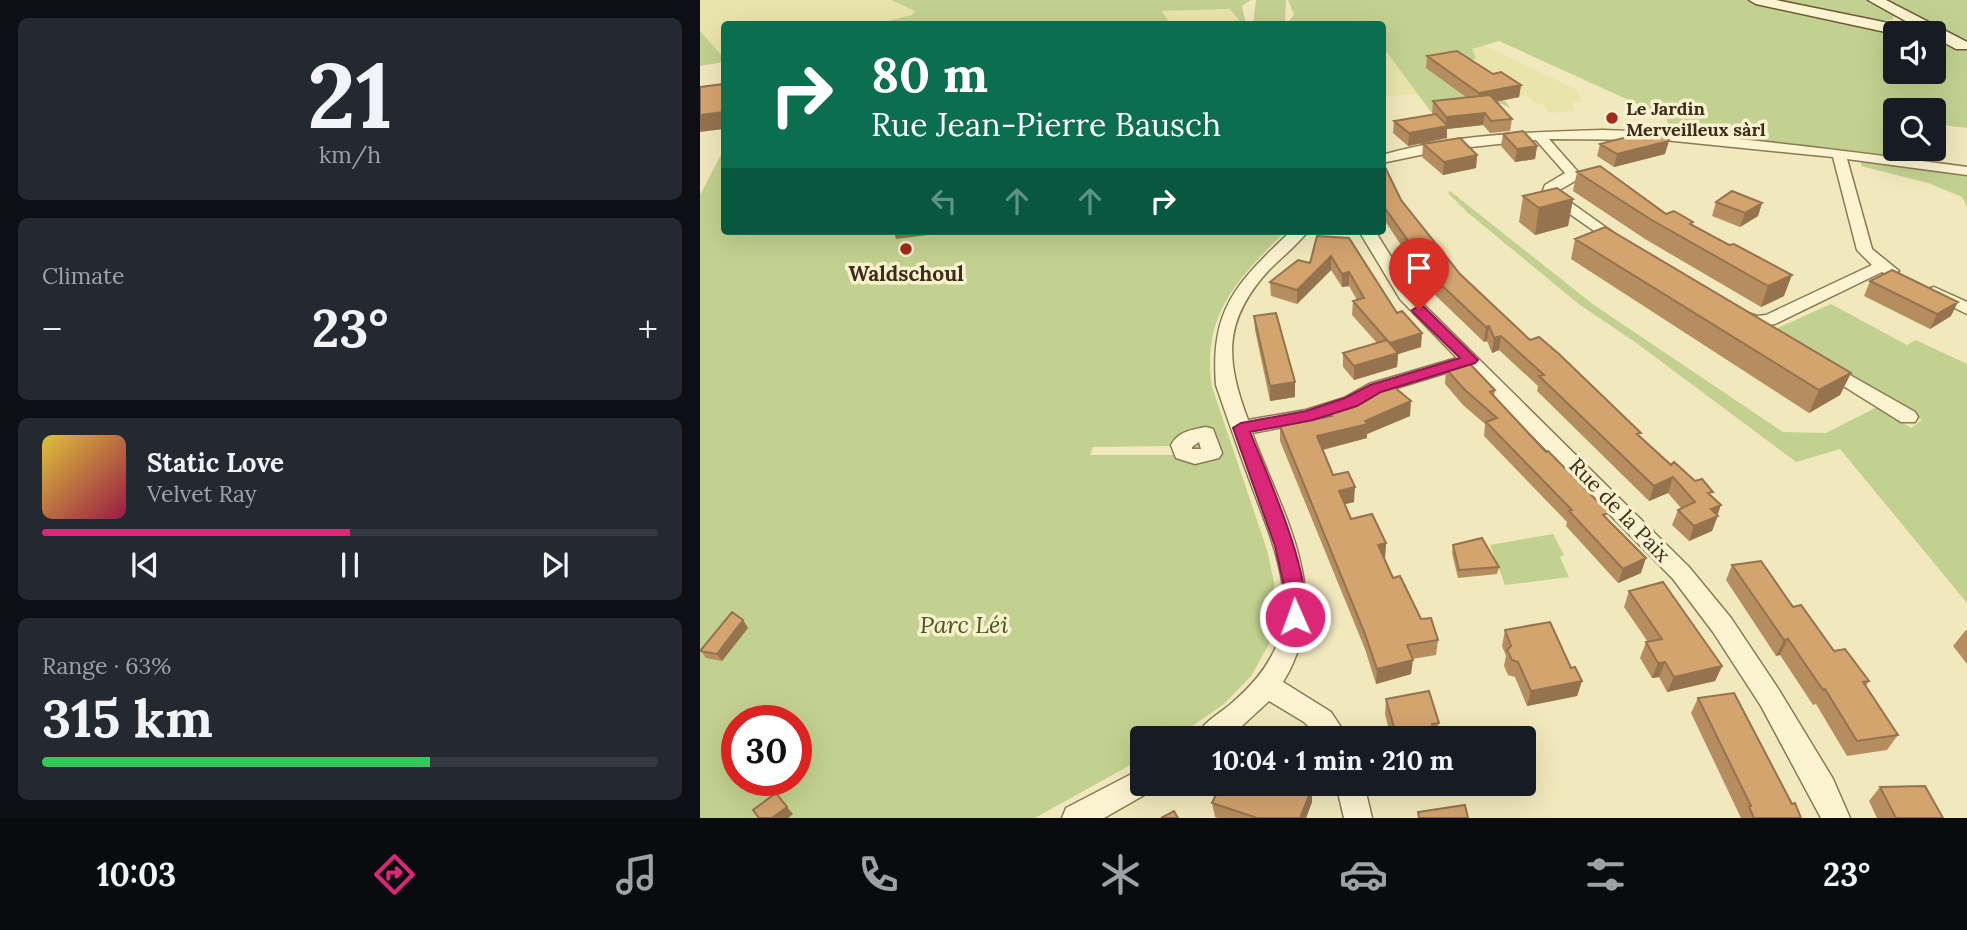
<!DOCTYPE html>
<html lang="en">
<head>
<meta charset="utf-8">
<style>
  body { margin:0; font-family:Lora,serif; background:#242831; color:#f1f3f6; height:100vh; display:flex; flex-direction:column; font-size:26px; white-space:nowrap }
  * { box-sizing:border-box; margin:0 }
  p { font-size:23px; color:#9ea1a6 }
  .icon { flex:none; width:38px; height:38px; fill:none; stroke:currentColor; stroke-width:2; stroke-linecap:round; stroke-linejoin:round }
  .map { position:relative; flex:1; overflow:hidden }
  .drawer { display:flex; flex-direction:column; gap:18px; padding:18px; background:#0d0f14; width:700px }
  .drawer>* { flex:none }
  .top-card { position:absolute; left:21px; top:21px; width:665px; height:214px; border-radius:7px; box-shadow:0 7px 28px #0002; background:#0b6e4f; color:#fff; overflow:hidden }
  .tools { position:absolute; left:1183px; top:21px; display:grid; gap:14px }
  .tools a { display:grid; place-items:center; width:63px; height:63px; border-radius:7px; background:#171b24; box-shadow:0 7px 28px #0002; font-size:35px }
  .speed { position:absolute; left:21px; top:705px; display:flex; gap:14px; font-size:35px; font-weight:700; text-align:center }
  .speed>* { display:grid; place-content:center; width:91px; height:91px; border-radius:50%; background:#171b24; box-shadow:0 7px 28px #0002; line-height:1 }
  .speed .limit { border:10px solid #d22; background:#fff; color:#111 }
  .pin { position:absolute; display:grid; place-items:center; width:60px; height:60px; color:#fff; margin:-72px -30px; border-radius:50% 50% 50% 0; rotate:-45deg; box-shadow:0 0 7px #0007 }
  .pin .icon { rotate:45deg }
  .me { position:absolute; width:77px; margin:-38px; rotate:358deg; stroke-linejoin:round; filter:drop-shadow(0 0 5px #0008) }
  .turn { display:flex; align-items:center; gap:24px; height:147px; padding:0 35px; font-size:32px }
  .turn .icon { width:91px; height:91px; stroke-width:2.5 }
  .turn b { display:block; font-size:49px; line-height:60px }
  .lanes { display:flex; align-items:center; height:66px; padding:0 35px; background:#0003; justify-content:center; gap:35px; direction:ltr }
  .lanes .off { opacity:.35 }
  .big { font-size:52px; font-weight:800; line-height:1.1 }
  .drawer .widget { flex:1; display:flex; flex-direction:column; justify-content:center; gap:10px; min-width:0; padding:0 24px; border-radius:10px; background:#242831 }
  .drawer .dial { align-items:center; gap:0 }
  .dial b { font-size:91px; line-height:1 }
  .song { display:flex; align-items:center; gap:21px }
  .cover { width:84px; height:84px; border-radius:10px; background:linear-gradient(135deg,hsl(50 70% 55%),hsl(340 70% 35%)) }
  .played { height:7px; border-radius:4px; background:linear-gradient(90deg,#db2777 50%,#363941 50%) }
  .keys { display:flex; justify-content:space-around; direction:ltr }
  .heat { display:flex; justify-content:space-between; align-items:center; font-size:38px; direction:ltr }
  .charge { height:10px; border-radius:5px; background:linear-gradient(90deg,#34c759 63%,#363941 0) }
  .trip { position:absolute; left:430px; top:726px; width:406px; height:70px; border-radius:7px; background:#171b24; box-shadow:0 7px 28px #0002; font-weight:800; line-height:70px; text-align:center }
  .menu { display:flex; height:112px; justify-content:space-around; align-items:center; background:#090b0e; color:#9ea1a6 }
  .menu .icon { width:49px; height:49px }
  .menu .active { color:#db2777 }
  .menu b { font-size:32px; color:#f1f3f6 }
  main { display:flex; flex:1; min-height:0 }
  .map>svg:first-child { display:block }
</style>
</head>
<body>
<main>
<section class="drawer">
<div class="widget dial"><b>21</b><p>km/h</p></div>
<div class="widget"><p>Climate</p>
<div class="heat"><a>−</a><b class="big">23°</b><a>+</a></div>
</div>
<div class="widget">
<div class="song"><i class="cover"></i><div><b>Static Love</b><p>Velvet Ray</p></div></div>
<div class="played"></div>
<div class="keys"><svg class="icon" aria-label="previous" viewBox="0 0 24 24"><path d="M18 5L8 12l10 7zM5 5v14"/></svg><svg class="icon" aria-label="pause" viewBox="0 0 24 24"><path d="M8 5v14M16 5v14"/></svg><svg class="icon" aria-label="next" viewBox="0 0 24 24"><path d="M6 5l10 7-10 7zM19 5v14"/></svg></div>
</div>
<div class="widget"><p>Range · 63%</p><b class="big">315 km</b><div class="charge"></div></div>
</section>
<div class="map">
<svg width="1267" height="818" viewBox="0 0 1267 818">
  <rect width="100%" height="100%" fill="#f2e8bd"/>
  <!-- farmland -->
  <path fill="#e9e5aa" d="M0,0h191l24,10 -3,5 -37,9h-151v34l-24,-27z
    M530,9l12,15h-72l-8,-13z
    M784,45l91,44 8,13 -11,1 3,8 -25,2 -9,-10 -5,1 -10,-8 -54,6 -46,-34 50,-9 -4,-10z
    M683,47l35,47 -35,3z"/>
  <!-- green -->
  <path fill="#c3d190" fill-rule="evenodd" d="M191,0h360l-9,6 4,18h-4l-12,-15 -68,2 8,13h-295l37,-9 3,-4z
    M556,0h30l-1,23h-32z
    M588,0h679v128l-33,-4v-14h-39v39h13l6,15 53,7v36l-5,-10 -34,-14 -67,-17 1,-9 -191,-22 -5,-18 -167,-76 -27,8 4,10 -49,9 45,34 30,-6 8,12 -8,-4 -71,8 -48,-65 -1,-23h-95l7,-9zM1190,11l66,33 -22,-5v33h-39v-39l-22,-12 19,-1 2,-4z
    M0,31l24,27v4l-24,4z
    M24,149v82h562c-48,47 -85,84 -74,156l55,163 7,32 2,34 -7,28 -18,32 -27,28 -49,34h-32v20l-108,60h-335v-623zM473,446l1,9h-84l3,-8zM37,721h59v59h-59z
    M750,191l144,114 189,127 43,1 51,-26 34,21 11,-8 -149,-90 58,-26 76,41 9,-5 51,24v239l-127,-154 -44,13 -161,-120 -55,-37 -113,-93 -19,-19z
    M853,534l11,21 -4,2 9,20 -64,8 -15,-40z"/>
  <g fill="none" stroke-linecap="round" stroke-linejoin="round">
    <defs>
      <path id="street" d="M903,130c122,4 243,21 364,37v8l-120,-16 25,90 27,22 -8,5 -9,-4 -107,52c-15,3 -34,2 -45,-9l9,-5 18,6 9,-1 106,-50 -15,-15 -24,-93 -169,-17 -115,-1 30,34 -4,8 -19,11 69,49 3,3 -3,3 -5,2 -76,-53 -2,-3 3,-8 20,-12 -29,-33 -92,10 -62,13v-8c72,-21 148,-23 221,-25z
        M591,231h17c-11,14 -26,26 -39,39 -46,50 -44,89 -21,150l58,-10 38,-12 25,-14 88,-26 -57,-59 -41,-68h16l38,61 12,14 264,261 42,51 48,72 54,89 17,39h-29l-60,-112 -48,-74 -40,-53 -208,-212 -82,25 -25,14 -43,15 -63,12c31,84 84,163 31,249l48,30 17,26h-28l-16,-16 -35,-21 -40,37h-33c5,-15 25,-25 37,-36 15,-13 29,-28 38,-45 32,-54 -2,-123 -21,-176 -12,-32 -23,-64 -34,-96 -6,-78 22,-103 75,-154z
        M1234,287l33,15v12l-39,-19 -2,-3 2,-3z
        M1127,362l88,50 3,5 -3,5h-14l-80,-50 -3,-4z
        M506,427l7,2 9,24 -3,5 -24,6 -19,-6 -5,-13c8,-14 20,-15 35,-18zM499,442l2,7h-9v-2z
        M443,768v16h13l-3,6 -49,28h-42l4,-10z
        M636,784h28l8,34h-28z"/>
      <path id="secondary" d="M1049,0h27l137,28 8,5 -26,1 -139,-30z
        M1168,0h18l81,42v7h-11l-22,-12v-4h-7z"/>
    </defs>
    <!-- street casing -->
    <use href="#street" stroke="#8c7855" stroke-width="3"/>
    <!-- secondary casing -->
    <use href="#secondary" stroke="#6e5938" stroke-width="3"/>
    <!-- street -->
    <use href="#street" fill="#fcf4d1" fill-rule="evenodd"/>
    <!-- secondary -->
    <use href="#secondary" fill="#fcf4d1" fill-rule="evenodd"/>
  </g>
  <!-- wall -->
  <path fill="#b68d5f" d="M727,56l66,18 28,11 -2,12 -23,5 16,17 -2,12 -20,2 -7,-8 -36,4v9l-39,8 -15,-13 1,-12 39,-7 -1,-1 1,-12 34,-3 -41,-30z
    M803,134l34,12 -2,13 -20,3 -14,-16z
    M723,144l54,11 -1,13 -33,7 -21,-18z
    M900,144l65,10 -51,13 -17,-11z
    M683,163l18,37 59,74 70,66 141,125 40,32 7,19 -6,15 -23,10 -17,-16 6,-15 3,-2 -13,-15 -19,8 -112,-110 1,-5 -39,-36 -7,3 -5,-12 -3,1 -51,-49 -50,-75z
    M877,172l116,53 36,20 55,51 -23,11 -116,-68 -72,-48z
    M823,196l50,3 -5,27 -33,9 -16,-13z
    M1016,202l46,1 -4,13 -18,11 -28,-11z
    M617,236l80,77 24,34 -23,7 -1,13 -43,13 -11,-13v-14l34,-10 -25,-28 1,-14 4,-1 -8,-14 -7,1 -11,-17 -34,34 -26,-8 -1,-14 40,-19z
    M875,239l276,134 -11,22 -31,18 -238,-154z
    M1170,281l81,35 -21,13 -66,-33z
    M554,316l41,81 -25,4 -15,-71z
    M746,369l49,21 -1,7 113,122 34,54 -23,10 -52,-57 1,-4 -83,-86 1,-12 -22,-19 -18,-21z
    M650,401l60,15 -43,18v4l-44,12 10,25 21,27 -10,2 7,15 35,24 -1,15h-1l9,20 28,41 17,21 -2,15 -24,4 -1,15 -35,10 -11,-35 -85,-208v-15l49,-9v-7l21,-5z
    M753,545l46,22 -2,7 -39,4 -6,-25z
    M1032,565l61,42 41,44 35,30 -3,5 32,49 -11,15 -40,6 -31,-52 -3,1 -33,-50 -4,1 -50,-76z
    M929,591l93,75 -7,15 -48,11 -8,-15 -7,1 -12,-20 6,-16h2l-24,-35z
    M43,620l5,8 -26,33 -16,-3 -6,-8z
    M805,630l66,38 11,13 -5,15 -50,10 -12,-29 -7,-2 -4,-9 2,-10 -4,-10z
    M1267,630v34l-14,-18 12,-15z
    M998,698l94,106 9,14h-60l-50,-105z
    M686,699l53,24 -3,15h-45l-6,-24z
    M703,784h21l-20,4z
    M1180,787l63,31h-66l-8,-17z
    M612,788v14l-6,16h-88l-3,-1 -3,-14z"/>
  <!-- shaded-wall -->
  <path fill="#94734e" d="M821,85l-2,12 -42,8 2,-12z
    M24,112v17l-24,3v-17z
    M785,113l-2,12 -36,4v9l-39,8 1,-13 37,-7v-9z
    M969,141l-4,13 -51,13 3,-13z
    M837,146l-2,13 -20,3 2,-13z
    M777,155l-1,13 -33,7 1,-13z
    M873,199l-5,27 -33,9 4,-27z
    M1062,203l-4,13 -18,11 5,-14z
    M203,231h35l-1,3 -41,5 -2,-7z
    M631,256v14l-34,34v-14z
    M649,272v14l-7,1v-13z
    M1092,275l-8,21 -23,11 7,-21z
    M1258,302l-7,14 -21,13 7,-15z
    M789,326l-2,15 -3,1 2,-15z
    M722,333l-1,14 -23,7 -1,13 -43,13v-14l36,-23z
    M801,336l-2,14 -7,3 2,-15z
    M1151,373l-11,22 -31,18 10,-23z
    M595,382v15l-25,4v-15z
    M711,401l-1,15 -43,18v4l-50,13v-15l48,-15z
    M973,477l-5,16 -19,8 5,-15z
    M655,487l-1,15 -16,4 1,-15z
    M1021,505l-9,26 -23,10 5,-15 17,-17z
    M686,543l-1,15 -8,2 1,-15z
    M946,558l-5,15 -23,10 5,-14z
    M43,620l5,8 -26,33 -5,-7z
    M1088,639l-8,16 -4,1 8,-16z
    M713,660l-2,14 -35,10 1,-15z
    M965,662l-6,15 -7,1 6,-15z
    M1022,666l-7,15 -48,11 7,-15z
    M882,681l-5,15 -50,10 4,-15z
    M612,788v14l-6,16h-6z
    M87,807l6,7 -5,4h-16z"/>
  <!-- building -->
  <path fill="#d4a46f" stroke="#94734e" stroke-width="2" d="M757,51l36,23 8,-2 20,13 -42,8 -52,-37z
    M24,84v28l-24,3v-28z
    M790,95l22,24 -21,2 -6,-8 -39,4 -13,-16z
    M736,114l12,12 -39,7 -15,-12z
    M954,130l12,1 3,10 -52,13 -17,-10z
    M823,131l14,15 -20,3 -14,-15z
    M760,138l17,17 -33,7 -21,-18z
    M683,163l18,37 59,74 70,66 9,-3 20,17 82,79 -4,1 34,31 3,-3 21,19 7,-2 11,13 -5,1 13,12 -10,4 7,7 -24,10 -16,-16 17,-8 -22,-25 -19,9 -115,-110 5,-1 -43,-39 -7,2 -5,-12 -3,1 -51,-48 -53,-75z
    M900,166l66,48 8,-3 19,11 -3,2 39,21 5,-1 58,31 -24,11 -118,-67 -73,-47z
    M857,188l16,11 -34,9 -16,-12z
    M1032,191l30,12 -17,10 -29,-11z
    M905,227l246,146 -32,17 -244,-151z
    M617,236l32,2 48,75 5,-2 20,22 -32,10 -3,-3 11,13 -44,13 -11,-13 44,-13 -34,-39 11,-3 -15,-26 -7,2 -11,-18 -34,34 -27,-8 28,-22 12,3z
    M1192,270l66,32 -21,12 -67,-33z
    M576,313l19,69 -25,4 -16,-70z
    M769,363l26,27 -5,2 56,60 2,-1 61,62 -6,2 43,43 -23,11 -54,-58 3,-1 -86,-88 11,-4 -32,-28 -19,-21z
    M693,386l18,15 -46,20 3,3 -51,12 16,39 15,-3 7,15 -16,4 12,28 21,-5 14,29 -8,2 15,33 7,-2 21,43 10,-1 7,22 -31,5 6,15 -36,9 -12,-35 -85,-208 52,-10 -3,-6 23,-6 -2,-3z
    M782,538l17,29 -40,3 -6,-25z
    M1061,561l32,46 8,-2 33,46 11,-2 24,32 -6,1 35,53 -41,6 -32,-52 -2,1 -35,-51 -4,1 -52,-75z
    M963,582l59,84 -48,11 -9,-15 -7,1 -12,-21 16,-3 -33,-48z
    M32,612l11,8 -26,34 -17,-3z
    M850,622l21,46 4,-1 7,14 -51,10 -13,-29 -6,-2 -5,-10 4,-4 -6,-16z
    M729,691l10,32 -7,1 4,14h-39l-11,-39z
    M1034,693l58,111 3,-1 6,15h-47l-5,-11 2,-1 -53,-108z
    M521,784h80l11,4 -12,30h-43l-45,-15z
    M1225,786l18,32h-47l-16,-31z
    M76,793l11,14 -15,11h-13l-6,-8z
    M765,805l3,13h-49l-1,-6z
    M474,811l4,7h-17z"/>
  <!-- route -->
  <path fill="#db2777" stroke="#8e194d" stroke-width="2" d="M719,306l5,1 51,50 3,3 -3,3 -94,29 -24,14 -44,14 -63,12c15,38 69,156 52,191l-7,2 -7,-2 -3,-6 -1,-31 -9,-40 -42,-118 8,-5 65,-12 39,-13 25,-13 90,-27 -46,-45 -2,-3z"/>
  <!-- markers -->
  <g fill="#a12c1e" stroke="#f9f1ce" stroke-width="2.5">
    <circle cx="912" cy="118" r="7"/>
    <circle cx="206" cy="249" r="7"/>
  </g>
  <g text-anchor="middle" dominant-baseline="central" stroke-width="7" stroke-linejoin="round" paint-order="stroke">
    <!-- far-poi labels -->
    <g font-size="18" font-weight="bold" fill="#3a2d1b" stroke="#f9f1ce" text-anchor="start">
      <text x="926" y="108">Le Jardin<tspan x="926" dy="21">Merveilleux sàrl</tspan></text>
    </g>
    <!-- poi labels -->
    <g font-size="21" font-weight="bold" fill="#3a2d1b" stroke="#f9f1ce">
      <text x="206" y="273">Waldschoul</text>
    </g>
    <!-- street labels -->
    <g font-size="21" fill="#3a2d1b" stroke="#f9f1ce">
      <text transform="translate(920 510) rotate(46)">Rue de la Paix</text>
    </g>
    <!-- near-park labels -->
    <g font-size="24" font-style="italic" fill="#44581f" stroke="#f9f1ce">
      <text x="264" y="624">Parc Léi</text>
    </g>
  </g>
</svg>
<div class="tools">
<a><svg class="icon" aria-label="sound" viewBox="0 0 24 24"><path d="M4 9h4l5-4v14l-5-4H4zM17 9q2 3 0 6"/></svg></a>
<a><svg class="icon" aria-label="search" viewBox="0 0 24 24"><circle cx="10" cy="10" r="6"/><path d="M15 15l6 6"/></svg></a>
</div>
<div class="speed"><div class="limit">30</div></div>
<div class="pin" style="left:719px;top:310px;background:#d93025"><svg class="icon" aria-label="arrive" viewBox="0 0 24 24"><path d="M6 21V4h12l-3 4 3 4H6"/></svg></div>
<svg class="me" style="left:595px;top:617px" viewBox="-20 -20 40 40"><circle r="17" fill="#db2777" stroke="#fff" stroke-width="3"/><path d="M0-11L8 9 0 5-8 9z" fill="#fff"/></svg>
<div class="trip">10:04 · 1 min · 210 m</div>
<div class="top-card">
<div class="turn"><svg class="icon" aria-label="right" viewBox="0 0 24 24"><path d="M7 20v-9h11M14 6l5 5-5 5"/></svg><div><b>80 m</b>Rue Jean-Pierre Bausch</div></div>
<div class="lanes"><svg class="icon off" aria-label="left" viewBox="0 0 24 24"><path d="M17 20v-9H6M10 6l-5 5 5 5"/></svg><svg class="icon off" aria-label="ahead" viewBox="0 0 24 24"><path d="M12 20V5M6 11l6-6 6 6"/></svg><svg class="icon off" aria-label="ahead" viewBox="0 0 24 24"><path d="M12 20V5M6 11l6-6 6 6"/></svg><svg class="icon" aria-label="right" viewBox="0 0 24 24"><path d="M7 20v-9h11M14 6l5 5-5 5"/></svg></div>
</div>
</div>
</main>
<nav class="menu">
<b>10:03</b>
<svg class="icon active" aria-label="directions" viewBox="0 0 24 24"><path d="M12 3l9 9-9 9-9-9zM9 14v-3h6M13 9l2 2-2 2"/></svg>
<svg class="icon" aria-label="music" viewBox="0 0 24 24"><path d="M9 18V5l10-2v13"/><circle cx="6" cy="18" r="3"/><circle cx="16" cy="16" r="3"/></svg>
<svg class="icon" aria-label="phone" viewBox="0 0 24 24"><path d="M5 4h4l2 5-3 2q2 4 5 5l2-3 5 2v4C11 20 4 13 5 4z"/></svg>
<svg class="icon" aria-label="climate" viewBox="0 0 24 24"><path d="M12 3v18M4 7l16 10M4 17L20 7"/></svg>
<svg class="icon" aria-label="car" viewBox="0 0 24 24"><path d="M5 17H2v-5l4-1 3-4h7l3 4 3 1v5h-3M9 17h6M6 11h13"/><circle cx="7" cy="17" r="2"/><circle cx="17" cy="17" r="2"/></svg>
<svg class="icon" aria-label="filters" viewBox="0 0 24 24"><path d="M4 7h16M4 17h16"/><circle cx="9" cy="7" r="2"/><circle cx="15" cy="17" r="2"/></svg>
<b>23°</b>
</nav>
</body>
</html>
